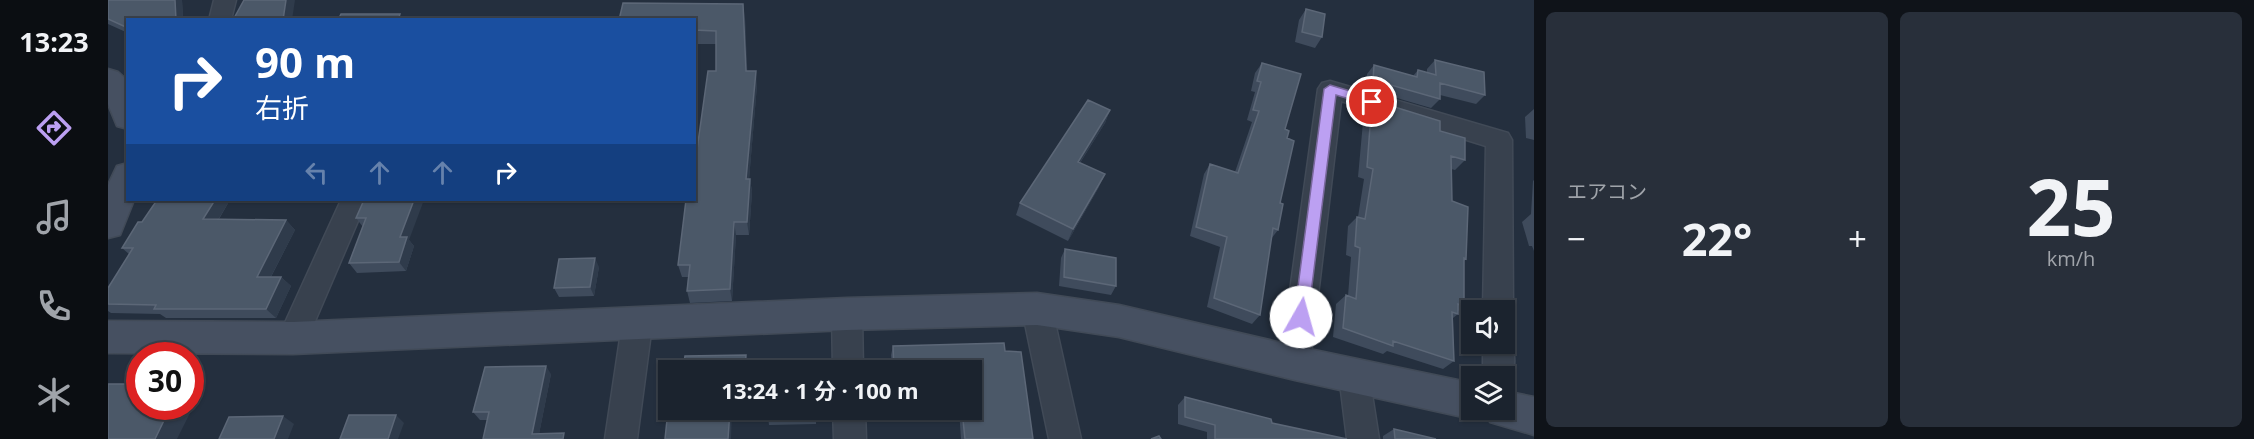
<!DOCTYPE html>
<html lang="ja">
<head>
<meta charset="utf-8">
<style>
  body { margin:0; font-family:"Open Sans","Noto Sans JP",sans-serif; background:#282f3a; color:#f1f3f6; height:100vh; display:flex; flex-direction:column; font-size:22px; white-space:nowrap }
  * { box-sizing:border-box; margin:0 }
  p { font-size:20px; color:#a0a4aa }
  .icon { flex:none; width:33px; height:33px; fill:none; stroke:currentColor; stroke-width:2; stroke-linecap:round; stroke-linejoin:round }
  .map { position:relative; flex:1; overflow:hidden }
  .side { display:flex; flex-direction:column; gap:12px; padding:12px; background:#0f1319; width:720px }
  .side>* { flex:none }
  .hud { position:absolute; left:18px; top:18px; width:570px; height:183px; border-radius:0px; box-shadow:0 2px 4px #0004,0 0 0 2px #39404a; background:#1a4fa0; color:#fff; overflow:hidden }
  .fabs { position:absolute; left:1353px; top:300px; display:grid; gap:12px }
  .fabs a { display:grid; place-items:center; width:54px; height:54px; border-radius:0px; background:#1b232e; box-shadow:0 2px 4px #0004,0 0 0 2px #39404a; font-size:30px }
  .speed { position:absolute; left:18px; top:342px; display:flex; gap:12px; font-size:30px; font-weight:700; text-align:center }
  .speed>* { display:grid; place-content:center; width:78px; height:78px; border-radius:50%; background:#1b232e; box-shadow:0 2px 4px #0004,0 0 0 2px #39404a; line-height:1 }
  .speed .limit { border:9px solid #d22; background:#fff; color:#111 }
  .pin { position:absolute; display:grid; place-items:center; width:51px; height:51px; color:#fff; margin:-26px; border:3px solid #fff; border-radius:50%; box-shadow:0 2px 6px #0007 }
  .me { position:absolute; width:66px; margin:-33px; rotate:7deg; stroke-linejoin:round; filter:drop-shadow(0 0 4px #0008) }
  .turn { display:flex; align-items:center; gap:21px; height:126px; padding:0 30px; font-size:27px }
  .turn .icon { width:78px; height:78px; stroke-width:2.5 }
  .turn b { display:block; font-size:42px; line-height:51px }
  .lanes { display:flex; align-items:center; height:57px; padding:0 30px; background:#0003; justify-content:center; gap:30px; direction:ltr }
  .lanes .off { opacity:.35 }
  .big { font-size:45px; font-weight:700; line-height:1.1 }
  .side .tile { flex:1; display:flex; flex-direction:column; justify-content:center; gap:9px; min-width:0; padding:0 21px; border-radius:9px; background:#282f3a }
  .side .dial { align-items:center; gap:0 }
  .dial b { font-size:78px; line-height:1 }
  .heat { display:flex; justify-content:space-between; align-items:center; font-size:33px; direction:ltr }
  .side .tiles { flex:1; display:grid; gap:12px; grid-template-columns:repeat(2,1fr) }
  .trip { position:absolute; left:550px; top:360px; width:324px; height:60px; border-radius:0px; background:#1b232e; box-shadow:0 2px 4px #0004,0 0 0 2px #39404a; font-weight:700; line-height:60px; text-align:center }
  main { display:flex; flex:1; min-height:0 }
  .tab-bar { display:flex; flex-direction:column; width:108px; justify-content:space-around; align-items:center; background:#0b0e12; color:#a0a4aa }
  .tab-bar .icon { width:42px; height:42px }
  .tab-bar .active { color:#bca0f2 }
  .tab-bar b { font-size:27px; color:#f1f3f6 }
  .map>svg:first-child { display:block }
</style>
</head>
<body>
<main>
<nav class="tab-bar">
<b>13:23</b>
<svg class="icon active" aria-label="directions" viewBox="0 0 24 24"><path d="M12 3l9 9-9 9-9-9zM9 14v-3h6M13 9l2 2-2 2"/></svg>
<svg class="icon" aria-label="music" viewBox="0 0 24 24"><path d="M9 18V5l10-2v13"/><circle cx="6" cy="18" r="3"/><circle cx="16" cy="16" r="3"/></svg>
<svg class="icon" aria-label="phone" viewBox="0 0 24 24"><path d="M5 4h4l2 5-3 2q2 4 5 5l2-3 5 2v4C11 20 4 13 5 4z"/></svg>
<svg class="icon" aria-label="climate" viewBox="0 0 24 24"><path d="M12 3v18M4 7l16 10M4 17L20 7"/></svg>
</nav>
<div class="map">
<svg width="1426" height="439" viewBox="0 0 1426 439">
  <rect width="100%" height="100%" fill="#242f3e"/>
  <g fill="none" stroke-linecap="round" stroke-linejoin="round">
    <defs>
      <path id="street" d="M106,0h22l-5,20h-22z
        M1222,81l178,52 4,7 1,170 -5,9 -4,1v-10h-21l3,-164 -145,-45 -31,262 -4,10 -11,4 -11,-4 -4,-10 38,-274 4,-6z
        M233,200h26l-63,147 -11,4 -11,-4 -4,-9z
        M929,296l10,4 5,9 29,130h-32l-27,-130 5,-9z
        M739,301l10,4 5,9 1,56h-30l-1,-56 5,-9z
        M529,312l10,4 5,9 -15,114h-32l17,-114 5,-9z
        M1396,333l5,1c7,16 7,37 0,52l-5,2v-12h-21v-32h21z
        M1246,361l11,4 4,10 10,64h-32l-8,-64 4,-10z
        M725,410h32l1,29h-32z"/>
      <path id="secondary" d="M0,69l10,3 10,9v48l-11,-3 -9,-22z
        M20,163v37h6l-14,35 -12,3v-53l9,-19z
        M929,293l82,12 176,41 177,37v27h32v-19l30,6v38l-44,-13 -4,-10 -14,7 -177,-39 -176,-43 -82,-12 -190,5 -554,24 -185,-1v-32l185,1 554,-24z"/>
    </defs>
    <!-- street casing -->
    <use href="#street" stroke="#414a57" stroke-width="3"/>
    <!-- secondary casing -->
    <use href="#secondary" stroke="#414a57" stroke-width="3"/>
    <!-- street -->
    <use href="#street" fill="#38414e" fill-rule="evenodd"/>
    <!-- secondary -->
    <use href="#secondary" fill="#465061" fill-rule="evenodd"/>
  </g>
  <!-- wall -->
  <path fill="#3f4b5c" d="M0,0h74l1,20h-55v13l-20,-9z
    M1198,9l16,28 -7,11 -20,-6 4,-22z
    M637,18l2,53 10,14 -8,94h1l2,13 -3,43h-13l-4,66 -42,2 -3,-12 1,-14h-6l-4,-12 16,-65 22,-129v-27h-22v-24z
    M1327,60l50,35 -9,9 -36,-9v4l-9,9 -65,-19 1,-15 7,-9 39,11 5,-6 9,3v-4z
    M1154,63l23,66 2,9 -9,92 -7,9 -11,76 -8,9 -45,-17 13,-60 -30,-11 14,-62 6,-10 25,8 17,-50 -5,-2 8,-28 -4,-1 4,-18z
    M1264,100l68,31 25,29 -10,10 -4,-1 1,32 14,58 -2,2v45l-6,5v3l-5,4 1,43 -11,8 -56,-18 -4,3 -50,-17 3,-33 10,-9 2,1 3,-39 -5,-2 2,-29 9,-9h1l6,-38 -6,-2 6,-66z
    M1426,109v31l-8,-2 -1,-21z
    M1002,110l-5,13 -25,40 19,24 -31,54 -52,-26 4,-12z
    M1426,180v71l-2,-5h-3l-7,-24 9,-8 2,-33z
    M122,200l-11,19 67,1 9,10 -24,47h10l10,9 -15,32h-110l-6,-4 -49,-1 -3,-2v-23l21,-34 -7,-6 20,-26z
    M256,200l45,40 5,6 -8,25 -49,2 -8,-10 14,-36 -7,-9z
    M957,249l51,37 -5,9 -52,-9 2,-28z
    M491,267l-5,29 -35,1 -5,-9z
    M785,346l112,5 28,88h-72l-2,-29h13v-40h-80l-1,-15z
    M443,374l-12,60 -56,5 5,-19h-8l-7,-8z
    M1077,397l87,26 75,16h-140v-7l-29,-8v-19z
    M708,410v14l-47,1 -1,-8z
    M1286,429l42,10h-53v-3z"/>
  <!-- shaded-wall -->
  <path fill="#2f3b4b" d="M67,0h7l1,20h-7z
    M178,0h9l-3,20h-9z
    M635,4l2,14 3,67 -2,-14z
    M648,71l1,14 -9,107 -2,-13z
    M1002,110l-5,13 -33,52 6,-13z
    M997,174l-6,13 -31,54 5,-12z
    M642,179l2,13 -3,43 -2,-13z
    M107,200h15l-17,28 -10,-9z
    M306,200h10l-15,40 5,6 -8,25 -7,-9 1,-25z
    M178,220l9,10 -29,56 -9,-9z
    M626,222l2,13 -4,66 -2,-12z
    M487,258l4,9 -5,29 -4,-9z
    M173,277l10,9 -15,32 -10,-9z
    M638,355l1,9v6h-2z
    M438,366l5,8 -13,65 -6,-5z
    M82,389l9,6 -22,44h-22l16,-33h19z
    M622,410h2l-1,29h-3z
    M288,415l8,8 -6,16h-10z
    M175,416l11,8 -6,15h-14z"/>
  <!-- building -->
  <path fill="#4b5868" stroke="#5c6777" stroke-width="1.5" d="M0,0h67l1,20h-48v8l-20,-9z
    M136,0h42l-3,20h-50z
    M515,3l120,1 3,67h10l-10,108h4l-3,43h-13l-4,67 -43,2 3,-26h-12l8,-65h8v-29l14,-100h8v-40l-22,-1v-10h-75z
    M1198,9l19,5 -3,23 -20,-5z
    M233,14h59l-2,6h-60z
    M1327,60l49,12 1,23 -45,-12v16l-67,-19 1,-15 43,12 1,-7 18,5z
    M1154,63l39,11 -16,55 4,2 -2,7 7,3 -14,62 3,1 -5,26 -5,-2 -13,87 -46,-17 13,-61 -31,-10 14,-63 28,9 21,-62 -6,-1 8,-28 -4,-1z
    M980,100l22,10 -32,52 27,12 -32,55 -53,-26z
    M1264,100l68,21v10l25,7v22l-14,-4 1,45 16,6 -2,52 -2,-1v48l-6,-2v10l-6,-2 2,49 -61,-20v5l-50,-18 3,-33 10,4 4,-51 -5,-2 2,-29 8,2 8,-50 -6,-2z
    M49,200h58l-12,19 83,1 -29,57h24l-15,32h-112l2,-4 -48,-1v-16l25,-40h-11l16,-26h4z
    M256,200h50l-14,37h7l-8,25 -50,1 17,-45h-10z
    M957,249l51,9v28l-52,-9z
    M487,258l-5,29 -36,1 5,-29z
    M896,343l1,8 16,1 12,87h-68l-3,-29h10v-40h-78l-1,-24z
    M638,355l-1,15h-62l2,-14z
    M438,366l-14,68 32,-1 -1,6h-80l6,-27h-16l12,-45z
    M0,384h32v22h31l-16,33h-47z
    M1077,397l86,22 1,4 75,16h-132v-14l-30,-8z
    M560,410h62l-2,29h-63z
    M660,410h48v6l-48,1z
    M241,415h47l-8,24h-48z
    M175,416l-9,23h-55l10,-22z
    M1286,429l42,10h-41z
    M1051,436l2,3h-10z"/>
  <!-- route -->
  <path fill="#bca0f2" stroke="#7a689d" stroke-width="1.5" d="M1222,85l47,14 2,3 -7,4 -36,-11 -28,222 -2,5 -5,2 -5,-2 -2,-5 30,-228z"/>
</svg>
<div class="fabs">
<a><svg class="icon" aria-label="sound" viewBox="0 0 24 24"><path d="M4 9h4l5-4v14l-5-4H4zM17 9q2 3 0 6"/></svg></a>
<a><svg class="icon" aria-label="layers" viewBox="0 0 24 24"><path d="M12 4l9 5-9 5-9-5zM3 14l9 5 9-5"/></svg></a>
</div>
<div class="speed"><div class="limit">30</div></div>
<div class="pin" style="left:1264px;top:102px;background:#d93025"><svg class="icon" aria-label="arrive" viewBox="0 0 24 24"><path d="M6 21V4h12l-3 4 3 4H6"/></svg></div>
<svg class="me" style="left:1193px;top:317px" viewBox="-20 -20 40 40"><circle r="19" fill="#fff"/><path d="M0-13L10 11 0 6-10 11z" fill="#bca0f2"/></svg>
<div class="trip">13:24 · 1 分 · 100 m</div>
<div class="hud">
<div class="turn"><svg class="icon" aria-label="right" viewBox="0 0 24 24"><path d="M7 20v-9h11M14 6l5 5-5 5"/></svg><div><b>90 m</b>右折</div></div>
<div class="lanes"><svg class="icon off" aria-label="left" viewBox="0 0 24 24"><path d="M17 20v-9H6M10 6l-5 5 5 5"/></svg><svg class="icon off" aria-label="ahead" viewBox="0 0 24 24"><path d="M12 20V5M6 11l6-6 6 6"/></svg><svg class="icon off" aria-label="ahead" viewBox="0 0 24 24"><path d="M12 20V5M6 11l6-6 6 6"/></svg><svg class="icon" aria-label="right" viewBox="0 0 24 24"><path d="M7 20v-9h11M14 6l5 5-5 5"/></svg></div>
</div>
</div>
<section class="side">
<div class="tiles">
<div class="tile"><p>エアコン</p>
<div class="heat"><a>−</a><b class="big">22°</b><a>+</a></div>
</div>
<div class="tile dial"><b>25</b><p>km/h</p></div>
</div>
</section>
</main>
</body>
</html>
